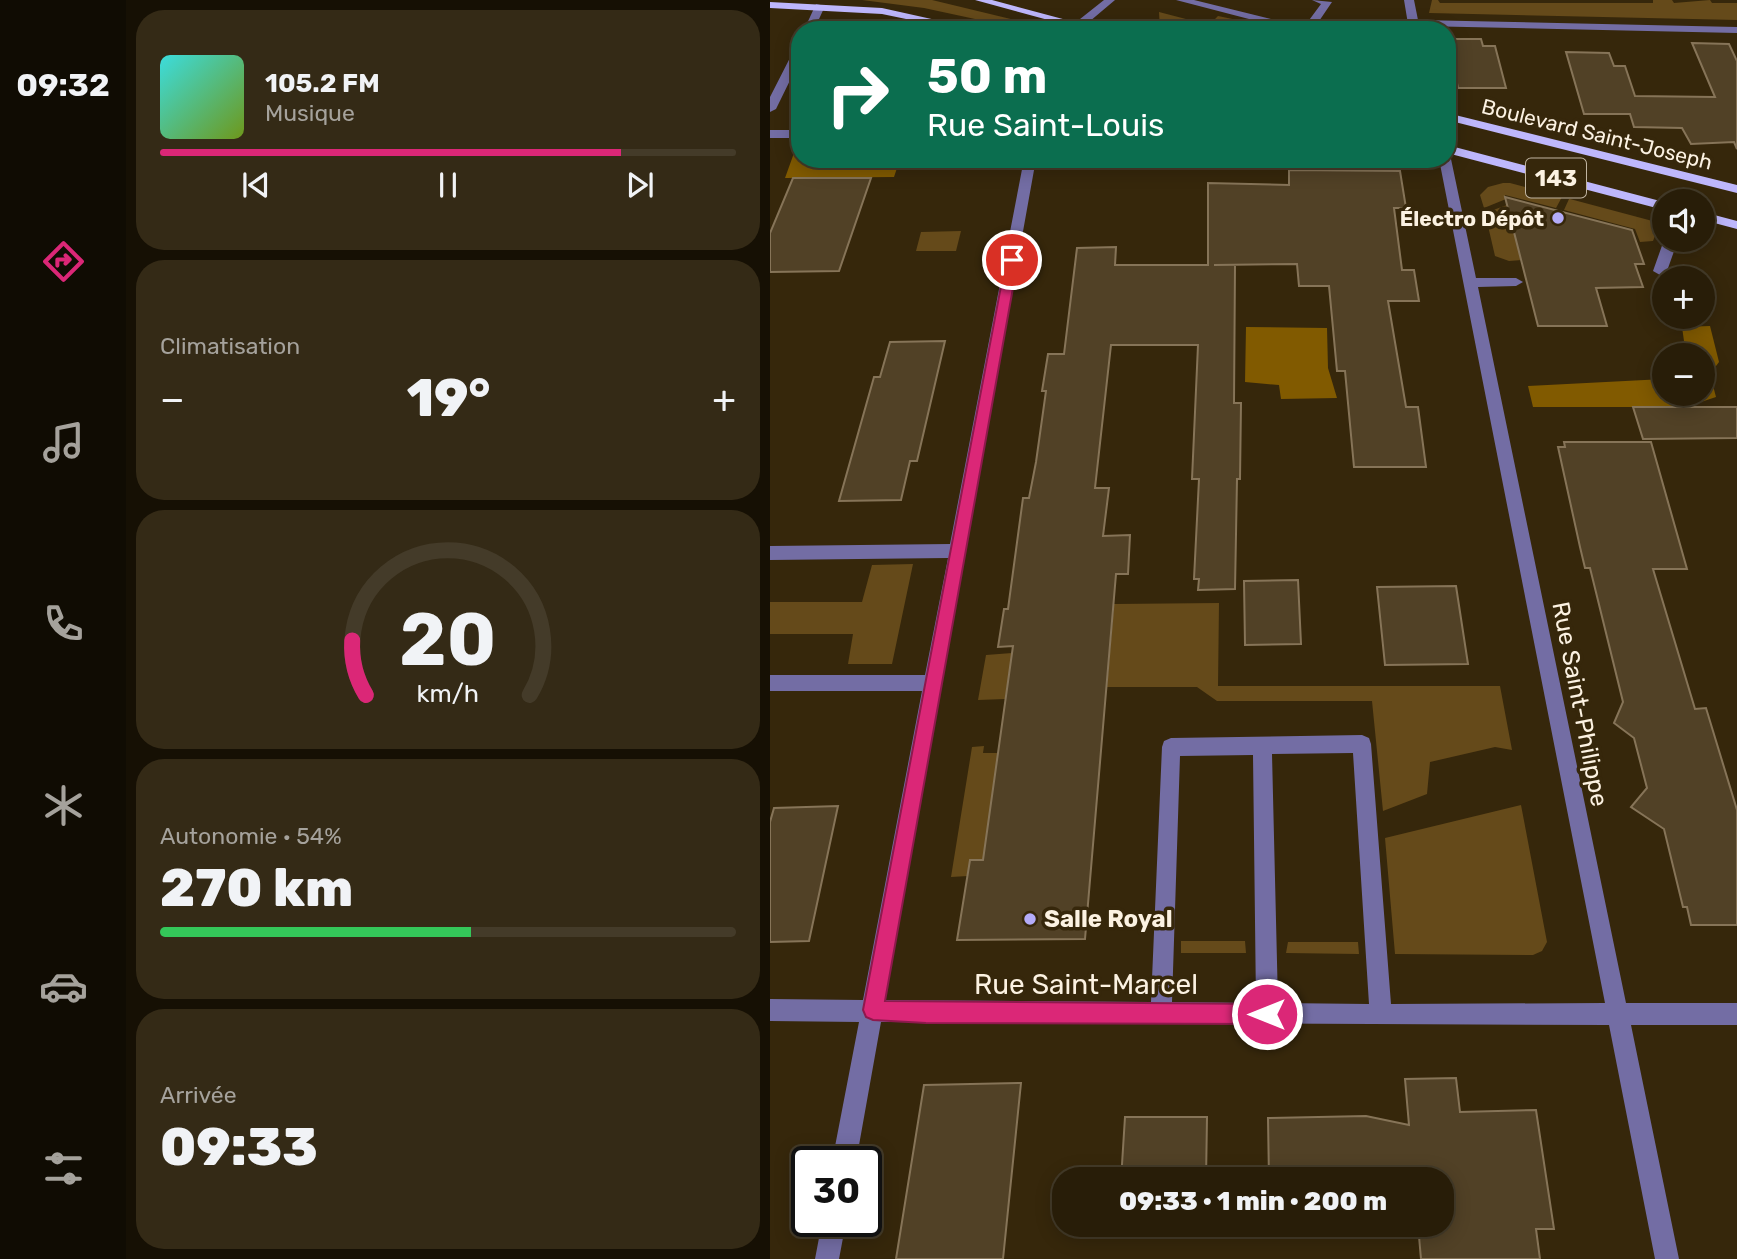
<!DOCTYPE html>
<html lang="fr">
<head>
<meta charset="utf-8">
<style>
  body { margin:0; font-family:Rubik,sans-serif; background:#342a16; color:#f1f3f6; height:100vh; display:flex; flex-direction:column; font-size:26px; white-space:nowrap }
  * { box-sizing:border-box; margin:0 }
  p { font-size:23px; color:#a5a29c }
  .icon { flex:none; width:38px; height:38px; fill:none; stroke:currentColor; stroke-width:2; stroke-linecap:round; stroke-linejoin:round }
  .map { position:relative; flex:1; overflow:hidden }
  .side { display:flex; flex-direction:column; gap:10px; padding:10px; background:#161004; width:644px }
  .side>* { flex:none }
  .guide { position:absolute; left:21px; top:21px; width:665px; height:147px; border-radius:28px; box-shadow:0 4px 18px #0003,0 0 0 2px #443b29; background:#0b6e4f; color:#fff; overflow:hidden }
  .fabs { position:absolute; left:882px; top:189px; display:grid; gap:14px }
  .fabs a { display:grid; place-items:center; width:63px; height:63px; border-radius:50%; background:#281d08; box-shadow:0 4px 18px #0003,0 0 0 2px #443b29; font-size:35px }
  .speed { position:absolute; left:21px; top:1146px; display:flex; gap:14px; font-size:35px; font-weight:700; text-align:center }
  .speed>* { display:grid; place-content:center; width:91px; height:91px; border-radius:50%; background:#281d08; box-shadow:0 4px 18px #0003,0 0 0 2px #443b29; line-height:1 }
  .speed .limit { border:4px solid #111; border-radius:10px; background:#fff; color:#111 }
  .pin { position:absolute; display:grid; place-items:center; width:60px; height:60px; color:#fff; margin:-30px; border:4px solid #fff; border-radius:50%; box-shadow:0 2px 7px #0007 }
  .me { position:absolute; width:77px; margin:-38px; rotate:270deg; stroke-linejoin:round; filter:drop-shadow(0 0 5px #0008) }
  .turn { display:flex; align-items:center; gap:24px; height:147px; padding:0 21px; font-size:32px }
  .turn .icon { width:91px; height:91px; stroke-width:2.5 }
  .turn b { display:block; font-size:49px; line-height:60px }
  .big { font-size:52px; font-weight:800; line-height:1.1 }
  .side .card { flex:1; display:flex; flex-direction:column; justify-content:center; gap:10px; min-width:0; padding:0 24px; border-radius:28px; background:#342a16 }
  .side .dial { align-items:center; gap:0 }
  .dial svg { height:182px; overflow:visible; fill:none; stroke:#443b29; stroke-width:7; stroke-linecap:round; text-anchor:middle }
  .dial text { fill:#f1f3f6; stroke:none }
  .song { display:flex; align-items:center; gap:21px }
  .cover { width:84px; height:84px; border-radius:10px; background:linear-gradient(135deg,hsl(180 70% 55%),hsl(80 70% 35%)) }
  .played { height:7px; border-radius:4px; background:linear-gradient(90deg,#db2777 80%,#443b29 80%) }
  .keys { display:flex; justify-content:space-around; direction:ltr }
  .heat { display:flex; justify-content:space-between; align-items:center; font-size:38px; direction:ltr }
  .charge { height:10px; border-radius:5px; background:linear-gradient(90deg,#34c759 54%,#443b29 0) }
  .trip { position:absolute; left:282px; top:1167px; width:402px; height:70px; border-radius:28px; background:#281d08; box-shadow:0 4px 18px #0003,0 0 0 2px #443b29; font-weight:800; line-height:70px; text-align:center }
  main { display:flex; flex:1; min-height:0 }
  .tabs { display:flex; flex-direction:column; width:126px; justify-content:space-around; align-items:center; background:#100c03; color:#a5a29c }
  .tabs .icon { width:49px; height:49px }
  .tabs .current { color:#db2777 }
  .tabs b { font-size:32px; color:#f1f3f6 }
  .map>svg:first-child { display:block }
</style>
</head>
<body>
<main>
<nav class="tabs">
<b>09:32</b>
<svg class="icon current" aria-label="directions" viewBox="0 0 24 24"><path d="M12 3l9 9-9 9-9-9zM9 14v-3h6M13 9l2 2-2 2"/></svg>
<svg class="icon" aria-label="music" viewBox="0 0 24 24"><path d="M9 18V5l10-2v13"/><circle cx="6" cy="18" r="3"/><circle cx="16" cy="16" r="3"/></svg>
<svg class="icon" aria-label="phone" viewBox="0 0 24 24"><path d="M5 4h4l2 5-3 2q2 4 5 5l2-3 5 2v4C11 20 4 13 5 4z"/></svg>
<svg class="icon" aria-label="climate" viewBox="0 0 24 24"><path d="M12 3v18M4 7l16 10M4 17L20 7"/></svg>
<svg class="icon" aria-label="car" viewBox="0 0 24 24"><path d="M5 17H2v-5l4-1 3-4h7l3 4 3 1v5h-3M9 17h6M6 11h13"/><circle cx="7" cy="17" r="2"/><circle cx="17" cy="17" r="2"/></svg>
<svg class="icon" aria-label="filters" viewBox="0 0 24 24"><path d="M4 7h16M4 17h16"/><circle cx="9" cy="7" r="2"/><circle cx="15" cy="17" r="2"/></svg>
</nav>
<section class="side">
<div class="card">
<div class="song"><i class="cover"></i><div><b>105.2 FM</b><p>Musique</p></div></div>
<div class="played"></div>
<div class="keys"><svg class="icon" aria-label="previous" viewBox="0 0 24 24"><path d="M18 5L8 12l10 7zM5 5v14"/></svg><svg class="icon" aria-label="pause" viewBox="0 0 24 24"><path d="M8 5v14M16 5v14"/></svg><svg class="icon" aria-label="next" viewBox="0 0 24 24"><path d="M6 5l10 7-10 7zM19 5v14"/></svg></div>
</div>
<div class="card"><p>Climatisation</p>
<div class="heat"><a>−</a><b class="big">19°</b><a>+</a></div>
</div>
<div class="card dial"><svg viewBox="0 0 100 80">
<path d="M14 69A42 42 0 1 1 86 69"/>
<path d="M14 69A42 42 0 0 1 8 45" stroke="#db2777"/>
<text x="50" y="56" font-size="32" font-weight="700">20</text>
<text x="50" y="72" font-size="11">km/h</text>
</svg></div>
<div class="card"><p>Autonomie · 54%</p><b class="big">270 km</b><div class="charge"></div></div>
<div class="card"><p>Arrivée</p><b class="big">09:33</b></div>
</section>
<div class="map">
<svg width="967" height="1259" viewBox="0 0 967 1259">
  <rect width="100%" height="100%" fill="#36270b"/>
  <!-- green -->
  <path fill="#654a1a" d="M92,0h70l125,30h-31l-102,-22z
    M662,0h6l2,3h213v-3h19l2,3 36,-3 2,3h25v17l-308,-7z
    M389,12l50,13 9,-9 24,5 -7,9h-75z
    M733,183h7l52,14 -6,11 -51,-13 1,4 -22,9 -4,-13 8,-8z
    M799,199h1l90,24 -7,18 -13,1 -5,-13 -71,-19z
    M737,205l15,55 -13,1 -14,-5 -10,-43z
    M191,231l-5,20h-40l5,-19z
    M143,564l-21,100h-44l5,-30h-83v-32h92l10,-37z
    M449,603l-1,83h282l12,64 -17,-3 -65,15 -3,32 -44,17 -11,-110h-155l-20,-14h-90l7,-83z
    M242,653l-7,46 -27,1 8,-45z
    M214,746l-1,7h16l-16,107 -15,16 -17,1 21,-130z
    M751,805l26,137 -5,9 -9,4 -138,-1 -10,-116z
    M411,941h64l1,12h-65z
    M518,942h70l1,12 -73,-1z"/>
  <!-- forest -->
  <path fill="#815a00" d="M24,153h6v6h100l-6,18 -109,1z
    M940,326l9,36 -9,12 6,23 -30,10h-153l-5,-21 136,-7v15h39v-39h-17l-4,-28z
    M476,327l81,1 1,40 9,30 -56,1 -2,-14 -34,-3z"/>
  <!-- building -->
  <path fill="#514126" stroke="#867458" stroke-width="2" d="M678,39h33l2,7h12l11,42h-48z
    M922,43l37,1 8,17v88l-3,-7 -43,2 -9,-16 -48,-1 -4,-13h-46l-18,-62 43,1 5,13h11l10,30 80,1z
    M519,170l111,1 6,37h-12l8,62h12l5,31h-31l18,106h12l8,60h-72l-9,-96h-8l-8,-85h-30l-2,-22 -83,1h21l-1,138h7l-1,76h-3l-2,110 -37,1 1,-11h-5l5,-100h-7l6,-134h-87l-16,143h14l-6,48 27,-1 -2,39h-12l-31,365 -128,1 13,-80h13l30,-214 -15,1 6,-38h4l15,-111h6l7,-36 10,-71h-4l6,-37h16l13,-106 39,-1 -1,18h93v-82l81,2z
    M23,178h78l-32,93 -69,1v-39z
    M735,197l127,33 12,34h-9l8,23 -47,1 11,38h-69z
    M175,341l-28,120h-7l-9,39 -62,1 35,-124h6l10,-35z
    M863,407h104v31l-94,1z
    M794,442h87l36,127h-34l42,140 11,-1 31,102v115h-46l-4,-18h-4l-19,-78 -33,-22 16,-19 -13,-50 -20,-15 9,-21 -33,-134h-5l-5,-21 -22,-100h7z
    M528,580l3,64 -56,1 -1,-64z
    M686,586l12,78 -83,1 -8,-78z
    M68,806l-29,135 -39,1v-120l4,-14z
    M686,1078l4,34 76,-2 18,119h-18l4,30h-119l-3,-34h24v-45h-173l-1,-62 98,-2 43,9 -4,-46z
    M251,1083l-18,176h-107l28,-174z
    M355,1117h82l-1,63h-85z"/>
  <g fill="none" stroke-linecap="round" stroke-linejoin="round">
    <!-- minor -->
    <path fill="#736da4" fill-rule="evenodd" d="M334,0h11l-32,27h-8v-4z
      M406,0h18l110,27 17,-23 -9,-4 20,2 -19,28h-22z
      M634,0h10l4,20 319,7v6l-318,-7v4h-10z
      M46,4l9,2 -11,24h-10z
      M30,45v15l-24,49 -6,3v-15l25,-49z
      M0,130h30v8h-30z
      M677,156l4,3 25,119h40l7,4 -7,4 -38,1 148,716h111v22h-106l48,234h-24l-46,-234 -728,-3 -25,140h-24l27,-140 -89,-1v-22l93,1 59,-309h-152v-16h155l23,-117 -178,2v-14l180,-2 74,-385h12l-151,841 266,2 11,-255 2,-6 7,-3 191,-3 7,3 2,6 20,260 214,-1 -166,-844h8zM583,753l16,251 -91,-1 -6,-249zM483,755l3,248 -84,-1 8,-246z
      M894,240h14l-11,31 -7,4 -7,-4z
      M52,1222h24l-7,37h-24z"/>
    <!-- major -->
    <path fill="#beb7fc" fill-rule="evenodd" d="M205,0h17l112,30h-19z
      M0,2l112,6 99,22h-22l-77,-16 -112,-6z
      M677,113l290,72v8l-290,-73z
      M677,145l217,57v8l-217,-57z
      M933,212l34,9v8l-34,-9z"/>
  </g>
  <!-- route -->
  <path fill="#db2777" stroke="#8e194d" stroke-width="2" d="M242,256l6,4 -133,741 382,3 7,3 3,7 -3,7 -7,3 -341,-1 -53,-3 -7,-3 -3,-7 143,-750z"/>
  <!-- markers -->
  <g fill="#b4acf9" stroke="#36270b" stroke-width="2.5">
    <circle cx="788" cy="218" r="7"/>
    <circle cx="260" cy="919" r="7"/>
  </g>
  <g text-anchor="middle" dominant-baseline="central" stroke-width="7" stroke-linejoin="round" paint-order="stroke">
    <!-- far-street labels -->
    <g font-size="21" fill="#fcf2e2" stroke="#36270b">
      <text transform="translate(827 134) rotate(14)">Boulevard Saint-Joseph</text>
    </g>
    <!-- far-poi labels -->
    <g font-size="21" font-weight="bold" fill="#fcf2e2" stroke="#36270b" text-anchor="end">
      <text x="774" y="218">Électro Dépôt</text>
    </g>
    <!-- shield labels -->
    <rect fill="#36270b" stroke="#c1b5a2" stroke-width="2" x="756" y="158.5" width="60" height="39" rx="5"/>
    <g font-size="23" font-weight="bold" fill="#fcf2e2">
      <text x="786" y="178">143</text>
    </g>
    <!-- street labels -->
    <g font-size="24" fill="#fcf2e2" stroke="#36270b">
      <text transform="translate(810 704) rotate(79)">Rue Saint-Philippe</text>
    </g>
    <!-- poi labels -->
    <g font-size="24" font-weight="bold" fill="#fcf2e2" stroke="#36270b" text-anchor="start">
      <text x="274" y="919">Salle Royal</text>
    </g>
    <!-- near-street labels -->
    <g font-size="28" fill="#fcf2e2" stroke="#36270b">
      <text x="316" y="984">Rue Saint-Marcel</text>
    </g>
  </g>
</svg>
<div class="fabs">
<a><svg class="icon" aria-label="sound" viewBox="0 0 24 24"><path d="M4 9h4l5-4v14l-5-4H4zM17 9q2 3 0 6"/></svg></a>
<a>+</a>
<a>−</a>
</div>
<div class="speed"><div class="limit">30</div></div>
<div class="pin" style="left:242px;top:260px;background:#d93025"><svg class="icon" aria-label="arrive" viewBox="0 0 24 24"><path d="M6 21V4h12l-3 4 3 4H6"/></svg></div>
<svg class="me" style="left:497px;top:1014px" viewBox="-20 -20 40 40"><circle r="17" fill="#db2777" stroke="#fff" stroke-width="3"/><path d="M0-11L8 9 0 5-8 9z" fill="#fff"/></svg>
<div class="trip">09:33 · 1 min · 200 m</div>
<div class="guide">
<div class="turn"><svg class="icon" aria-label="right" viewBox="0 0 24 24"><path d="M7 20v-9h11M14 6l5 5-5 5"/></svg><div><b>50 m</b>Rue Saint-Louis</div></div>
</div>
</div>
</main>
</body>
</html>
